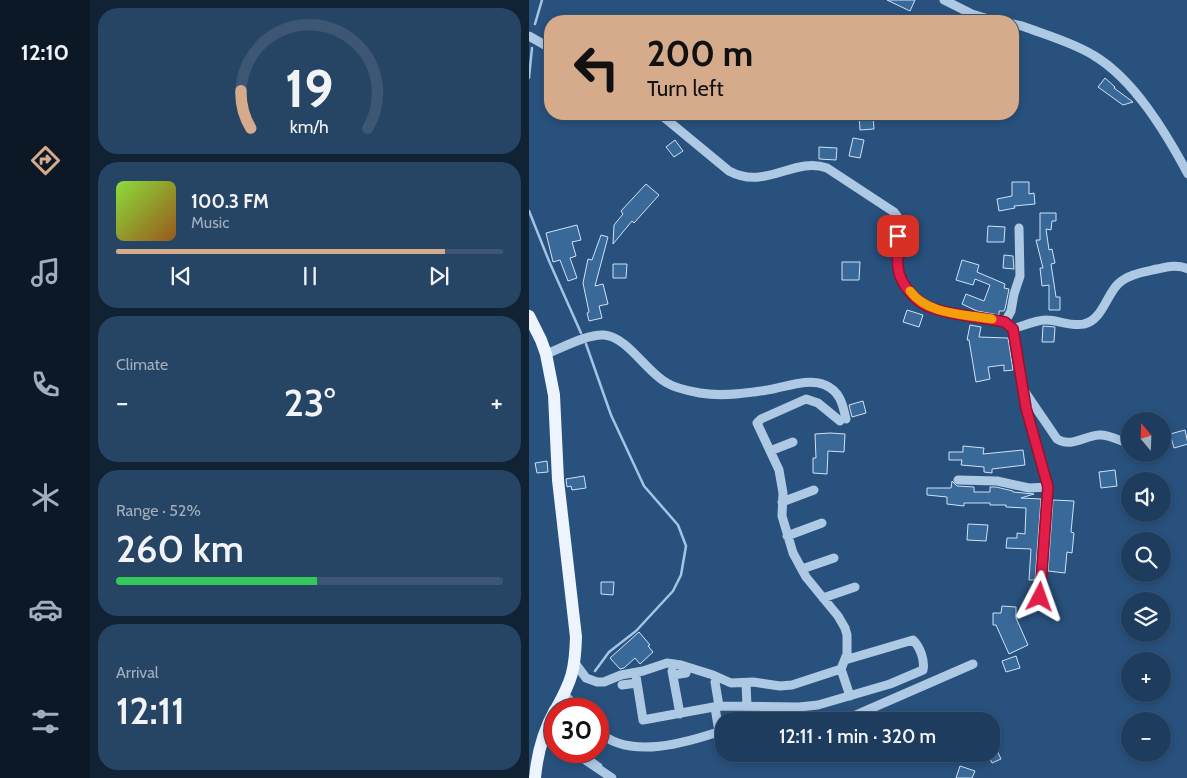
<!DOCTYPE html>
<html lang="en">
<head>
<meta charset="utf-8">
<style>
  body { margin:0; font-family:Cabin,sans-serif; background:#264464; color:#f1f3f6; height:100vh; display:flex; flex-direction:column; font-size:19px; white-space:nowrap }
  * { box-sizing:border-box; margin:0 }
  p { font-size:16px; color:#a1aebc }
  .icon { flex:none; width:28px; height:28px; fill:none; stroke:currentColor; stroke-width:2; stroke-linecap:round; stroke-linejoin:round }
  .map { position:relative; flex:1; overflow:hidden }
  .drawer { display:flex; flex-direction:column; gap:8px; padding:8px; background:#102234; width:439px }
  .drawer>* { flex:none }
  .guide { position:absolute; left:15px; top:15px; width:475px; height:105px; border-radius:20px; box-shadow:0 2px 8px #0003,0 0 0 1px #3c5673; background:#d6ab8b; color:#111; overflow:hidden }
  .needle { width:32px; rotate:341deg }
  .controls { position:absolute; left:592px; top:412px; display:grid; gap:10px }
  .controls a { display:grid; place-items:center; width:50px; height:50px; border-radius:50%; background:#1e3d5e; box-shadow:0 2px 8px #0003,0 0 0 1px #3c5673; font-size:25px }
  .speed { position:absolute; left:15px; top:698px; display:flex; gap:10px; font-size:25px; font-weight:700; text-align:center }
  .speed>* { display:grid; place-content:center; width:65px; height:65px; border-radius:50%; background:#1e3d5e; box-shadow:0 2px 8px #0003,0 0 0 1px #3c5673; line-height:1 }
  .speed .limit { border:8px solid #d22; background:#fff; color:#111 }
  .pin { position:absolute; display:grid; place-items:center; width:42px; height:42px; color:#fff; margin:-21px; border-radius:10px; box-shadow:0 2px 8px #0006 }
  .me { position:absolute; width:55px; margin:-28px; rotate:4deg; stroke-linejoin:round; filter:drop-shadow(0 0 4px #0008) }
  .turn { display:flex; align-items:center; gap:18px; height:105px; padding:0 20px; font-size:22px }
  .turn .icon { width:65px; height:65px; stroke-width:2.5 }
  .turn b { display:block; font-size:35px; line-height:42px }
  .big { font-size:38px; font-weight:600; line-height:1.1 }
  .drawer .tile { flex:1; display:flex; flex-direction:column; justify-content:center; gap:8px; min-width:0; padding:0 18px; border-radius:20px; background:#264464 }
  .drawer .dial { align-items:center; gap:0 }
  .dial svg { height:130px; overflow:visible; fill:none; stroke:#3c5673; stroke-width:7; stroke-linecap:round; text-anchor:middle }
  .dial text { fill:#f1f3f6; stroke:none }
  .song { display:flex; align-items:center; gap:15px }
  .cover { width:60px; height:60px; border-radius:8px; background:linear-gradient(135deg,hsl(90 70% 55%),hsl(30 70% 35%)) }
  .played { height:5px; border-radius:2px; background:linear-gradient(90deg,#d6ab8b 85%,#3c5673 85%) }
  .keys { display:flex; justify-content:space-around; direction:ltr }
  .heat { display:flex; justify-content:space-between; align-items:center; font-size:28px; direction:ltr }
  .charge { height:8px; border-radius:4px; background:linear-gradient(90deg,#34c759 52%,#3c5673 0) }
  .trip { position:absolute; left:186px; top:712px; width:285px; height:50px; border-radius:20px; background:#1e3d5e; box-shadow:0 2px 8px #0003,0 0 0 1px #3c5673; font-weight:600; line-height:50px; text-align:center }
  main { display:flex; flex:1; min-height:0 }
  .tab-bar { display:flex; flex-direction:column; width:90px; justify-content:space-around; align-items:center; background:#0c1826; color:#a1aebc }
  .tab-bar .icon { width:35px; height:35px }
  .tab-bar .current { color:#d6ab8b }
  .tab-bar b { font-size:22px; color:#f1f3f6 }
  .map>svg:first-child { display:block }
</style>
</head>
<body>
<main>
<nav class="tab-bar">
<b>12:10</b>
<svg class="icon current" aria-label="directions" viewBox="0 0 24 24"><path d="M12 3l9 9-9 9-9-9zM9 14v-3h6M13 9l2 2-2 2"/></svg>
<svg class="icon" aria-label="music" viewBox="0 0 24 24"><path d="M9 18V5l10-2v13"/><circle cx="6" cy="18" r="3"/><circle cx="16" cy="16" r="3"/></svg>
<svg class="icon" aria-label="phone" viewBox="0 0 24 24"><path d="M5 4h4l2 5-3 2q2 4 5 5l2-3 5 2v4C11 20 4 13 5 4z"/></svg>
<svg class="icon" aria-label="climate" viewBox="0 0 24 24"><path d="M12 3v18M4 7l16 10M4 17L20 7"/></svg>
<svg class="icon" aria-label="car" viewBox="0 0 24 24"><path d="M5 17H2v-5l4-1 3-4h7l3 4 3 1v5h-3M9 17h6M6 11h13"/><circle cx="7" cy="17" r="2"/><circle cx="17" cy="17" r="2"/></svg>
<svg class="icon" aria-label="filters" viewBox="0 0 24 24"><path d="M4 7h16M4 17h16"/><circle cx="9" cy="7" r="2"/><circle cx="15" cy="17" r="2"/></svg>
</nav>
<section class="drawer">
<div class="tile dial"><svg viewBox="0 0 100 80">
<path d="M14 69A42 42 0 1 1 86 69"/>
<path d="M14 69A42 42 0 0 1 8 46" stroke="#d6ab8b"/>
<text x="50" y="56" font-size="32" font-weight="700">19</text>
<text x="50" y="72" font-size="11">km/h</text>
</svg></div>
<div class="tile">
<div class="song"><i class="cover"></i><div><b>100.3 FM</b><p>Music</p></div></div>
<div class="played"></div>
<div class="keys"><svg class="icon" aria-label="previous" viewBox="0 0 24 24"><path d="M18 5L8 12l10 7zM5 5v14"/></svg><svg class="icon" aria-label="pause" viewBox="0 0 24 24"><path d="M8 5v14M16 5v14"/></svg><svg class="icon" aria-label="next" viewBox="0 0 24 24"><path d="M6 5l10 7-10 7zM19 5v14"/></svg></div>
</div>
<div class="tile"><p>Climate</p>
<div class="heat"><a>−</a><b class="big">23°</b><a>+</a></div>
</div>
<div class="tile"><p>Range · 52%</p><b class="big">260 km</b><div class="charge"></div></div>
<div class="tile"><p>Arrival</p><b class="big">12:11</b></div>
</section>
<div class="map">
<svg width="659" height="778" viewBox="0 0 659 778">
  <rect width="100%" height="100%" fill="#28517d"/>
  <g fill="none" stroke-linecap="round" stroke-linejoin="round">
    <!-- stream -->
    <path stroke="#a3c5e5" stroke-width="2.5" d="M6,24l7,-24
      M0,78l3,-30
      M0,211l20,50 32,72
      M57,344l25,71 33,71 34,39 8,21 -5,29 -8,16 -37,40 -27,21 -14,19
      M57,751l4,6 11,8"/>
  </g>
  <!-- building -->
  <path fill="#396999" stroke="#d1e2f4" d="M358,0h28l-5,11z
    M576,78l10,9 -1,1 19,14 -10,3 -25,-18z
    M330,114h14l1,15 -14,1z
    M324,138l11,2 -4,18 -11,-2z
    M146,140l8,11 -9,6 -8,-10z
    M290,147l18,1 -1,12 -17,-1z
    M483,182h17v12l5,-1 1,11 -21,2 1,2 -16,3 -2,-12 15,-3z
    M117,184l13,11 -25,28 -2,-2 -19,23 1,-19 9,-11 -2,-3z
    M511,213h16v8h-4l-1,9 -5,-1 3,21 3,-1 3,14 -4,1 5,33h4v13h-11v-25l-7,1 -2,-18h3l-7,-28h4z
    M48,225l4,15 -9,2 4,14 -6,2 7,20 -9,3 -8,-21 -7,2 -7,-29z
    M459,226l17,1 -1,15h-17z
    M72,235l7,2 -13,49 8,-2 5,20 -9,2 3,12 -13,3 -2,-8 2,-1 -6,-29 5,-24 4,1z
    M475,255l9,1 1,13 -11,-1z
    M433,260l17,5 -2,7 28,12 -1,4 5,1 -4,20 -1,2h-5v4l-22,-4 -15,-7 4,-10 18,7 6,-16 -15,-6 -2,6 -17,-5z
    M313,262h18l-1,18h-17z
    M84,264h14l-1,14h-13z
    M378,310l16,5 -4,12 -16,-5z
    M441,325l11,2 -2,10 29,1 5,32 -9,1v-6l-16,2 2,12 -14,3 -7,-42h-2z
    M514,326l12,1 -1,15h-12z
    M334,401l3,12 -14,4 -3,-12z
    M656,430l3,14 -14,4 -4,-14z
    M301,433l15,1 -1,18 -16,-1 -1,23 -14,-1v-15h3l-1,-24z
    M434,446l21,2 -1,6 40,-4 2,15 -33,4v4l-8,-1v-5l-23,-2 1,-5h-13v-8h14z
    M18,461l1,11 -11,1 -2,-10z
    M586,470l2,16 -16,2 -2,-16z
    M55,476l2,12 -14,2 -1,-4 -4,1 -1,-8z
    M423,481l5,5 17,1v5h16v-5h6l17,4v1l21,2 -13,4 20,1 -6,81h-6l2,-31 -25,-1 1,-10h10v-5l8,1 1,-26 -20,-1v-2h-16v-2h-26v3l-17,-2v-7l-20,-2v-7h24z
    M524,500l21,1 -3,31 3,1 -2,20 -5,-1 -2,21 -17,-2z
    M439,524l20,1 -2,16 -19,-1z
    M72,582h13l-1,13 -12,-1z
    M473,606l14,1v11l12,27 -19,9 -13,-29h-3v-12h8z
    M110,632l11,13 -2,1 5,6 -13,12 -5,-6 -11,10 -4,1 -10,-11z
    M487,656l4,12 -14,4 -4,-11z
    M462,738l10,21 -9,4 -4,-9h3z
    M431,766l15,5 -3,7h-16z"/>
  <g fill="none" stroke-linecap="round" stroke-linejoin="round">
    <!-- minor -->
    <path stroke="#aec9e4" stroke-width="9" d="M415,0l28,14 23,7
      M484,24l9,2c24,9 50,16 71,29 41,24 73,78 95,119
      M0,36l21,12
      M131,114l69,57c37,20 65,-15 98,-3l67,44 3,4c5,15 0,34 1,50 1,14 13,30 25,38 15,9 63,14 82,18l8,7 13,79 22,79 -8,110
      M476,322l6,-11 3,-17 6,-18 -1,-48
      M484,329c10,-3 22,-9 33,-9 12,0 26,7 38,4 18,-4 22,-28 34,-40 10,-10 26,-12 39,-15 10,-2 20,-5 31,0
      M17,354c16,-6 41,-20 58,-19 24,2 42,37 63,48 10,6 22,8 33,10 23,4 50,0 73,-4 16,-3 36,-11 52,-4 15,6 18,20 21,34
      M496,392l32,47c14,9 27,-3 42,-4 7,-1 15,3 23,6
      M241,451l23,-9
      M429,480l39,1 32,7 19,-1
      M253,502l32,-12
      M258,536l35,-13
      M273,569l32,-11
      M294,598l32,-11
      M46,663l11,15 11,4h7l17,-7 22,-4 24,-8 14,2 32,10 18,8 22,-1 27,4 12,-1 49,-16 6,-15v-19l-2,-7 -7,-12 -32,-39 -13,-24 -11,-37 1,-23 -4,-23 -22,-47 4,-4 45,-20 12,4 22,18
      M312,669l9,27
      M143,671l8,43
      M144,675l13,-2
      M107,676l7,44 76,-14 80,1 19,-2 72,-21 33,-14c2,-10 -3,-23 -10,-30l-68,20
      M186,682l4,24
      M217,683l1,23
      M93,685l15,-2
      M35,694l14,15
      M186,707l3,19
      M305,721l22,-6 117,-51
      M69,731c31,30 91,11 126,-1
      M16,733l10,7
      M43,751l40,27"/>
    <!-- major -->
    <path stroke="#eef4fd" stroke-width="12" d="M0,316l12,24 5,14 8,41 4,85 18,157c-1,33 -4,43 -20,72
      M6,778c2,-23 9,-48 20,-68"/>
  </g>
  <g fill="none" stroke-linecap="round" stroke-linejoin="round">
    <defs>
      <path id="route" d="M369,236c0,10 -1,21 0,31 1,14 13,29 25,37 16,10 63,14 82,18l8,7 13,79 22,79 -8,110"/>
    </defs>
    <!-- route casing -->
    <use href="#route" stroke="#92132f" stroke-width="12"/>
    <!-- route -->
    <use href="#route" stroke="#e11d48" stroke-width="9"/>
    <!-- slow -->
    <path stroke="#f59e0b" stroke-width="9" d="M381,291c18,24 54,23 82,28"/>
  </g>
</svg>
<div class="controls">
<a><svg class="needle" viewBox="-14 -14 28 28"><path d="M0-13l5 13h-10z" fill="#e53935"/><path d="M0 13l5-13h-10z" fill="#a1aebc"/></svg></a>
<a><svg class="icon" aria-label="sound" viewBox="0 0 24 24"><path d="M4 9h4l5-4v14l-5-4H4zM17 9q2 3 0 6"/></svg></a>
<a><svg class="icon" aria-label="search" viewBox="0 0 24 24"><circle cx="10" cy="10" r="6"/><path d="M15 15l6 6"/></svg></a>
<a><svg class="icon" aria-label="layers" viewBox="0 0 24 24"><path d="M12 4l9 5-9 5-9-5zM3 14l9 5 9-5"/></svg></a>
<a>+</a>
<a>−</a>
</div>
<div class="speed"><div class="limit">30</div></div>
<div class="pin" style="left:369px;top:236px;background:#d93025"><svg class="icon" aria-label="arrive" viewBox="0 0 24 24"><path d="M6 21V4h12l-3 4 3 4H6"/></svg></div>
<svg class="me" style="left:511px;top:597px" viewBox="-20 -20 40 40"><path d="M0-17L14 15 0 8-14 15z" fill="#e11d48" stroke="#fff" stroke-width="4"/></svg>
<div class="trip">12:11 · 1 min · 320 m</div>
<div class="guide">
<div class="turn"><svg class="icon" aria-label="left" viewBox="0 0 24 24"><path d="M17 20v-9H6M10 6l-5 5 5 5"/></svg><div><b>200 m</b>Turn left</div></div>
</div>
</div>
</main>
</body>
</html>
